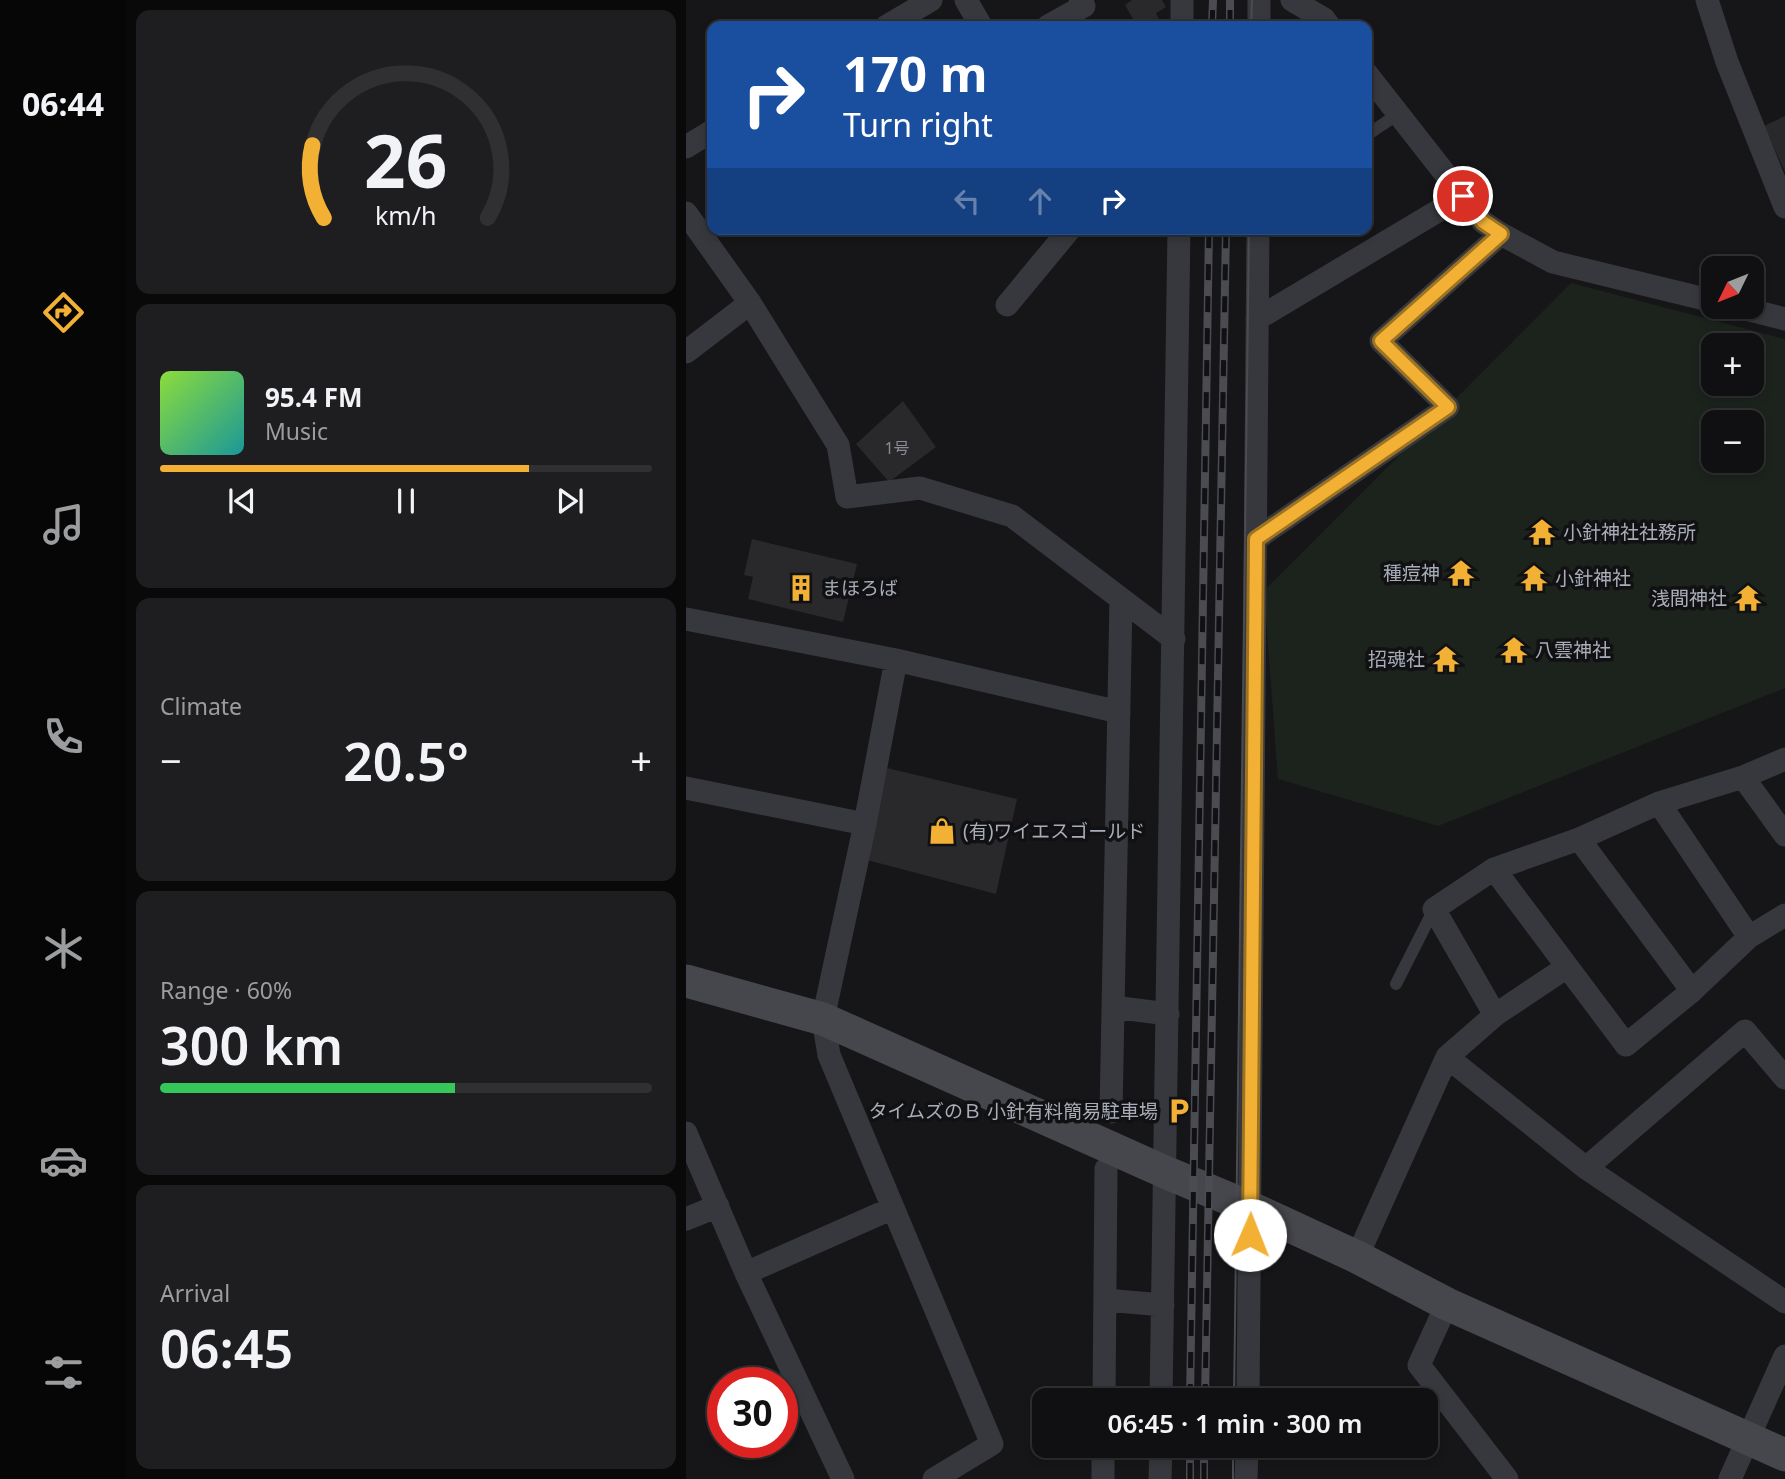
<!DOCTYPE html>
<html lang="en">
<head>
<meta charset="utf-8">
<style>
  body { margin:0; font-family:"Noto Sans","Noto Sans JP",sans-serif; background:#1e1e20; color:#f1f3f6; height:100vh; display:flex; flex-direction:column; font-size:26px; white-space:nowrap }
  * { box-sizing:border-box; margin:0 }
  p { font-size:23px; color:#9c9d9f }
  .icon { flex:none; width:38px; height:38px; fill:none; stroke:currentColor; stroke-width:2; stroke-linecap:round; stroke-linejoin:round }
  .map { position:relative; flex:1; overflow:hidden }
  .drawer { display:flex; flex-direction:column; gap:10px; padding:10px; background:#09090a; width:560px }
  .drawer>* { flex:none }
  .hud { position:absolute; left:21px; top:21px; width:665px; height:214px; border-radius:14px; box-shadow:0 4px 10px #0003,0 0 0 2px #303032; background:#1a4fa0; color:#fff; overflow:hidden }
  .needle { width:46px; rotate:227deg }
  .tools { position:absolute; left:1015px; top:256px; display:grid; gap:14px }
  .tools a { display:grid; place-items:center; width:63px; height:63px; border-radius:14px; background:#101012; box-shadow:0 4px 10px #0003,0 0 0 2px #303032; font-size:35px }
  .speed { position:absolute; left:21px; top:1367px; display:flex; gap:14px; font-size:35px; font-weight:700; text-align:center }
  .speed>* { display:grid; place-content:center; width:91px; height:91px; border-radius:50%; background:#101012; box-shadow:0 4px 10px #0003,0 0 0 2px #303032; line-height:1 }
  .speed .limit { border:10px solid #d22; background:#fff; color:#111 }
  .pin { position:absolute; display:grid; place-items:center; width:60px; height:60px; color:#fff; margin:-30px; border:4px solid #fff; border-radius:50%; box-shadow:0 2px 7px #0007 }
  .me { position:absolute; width:77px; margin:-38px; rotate:1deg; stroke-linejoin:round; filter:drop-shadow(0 0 5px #0008) }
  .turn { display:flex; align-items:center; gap:24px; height:147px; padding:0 21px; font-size:32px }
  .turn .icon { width:91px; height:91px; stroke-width:2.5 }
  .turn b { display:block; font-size:49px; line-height:60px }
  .lanes { display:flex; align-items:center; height:66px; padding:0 21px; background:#0003; justify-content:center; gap:35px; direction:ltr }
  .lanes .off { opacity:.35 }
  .big { font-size:52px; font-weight:600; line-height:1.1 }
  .drawer .tile { flex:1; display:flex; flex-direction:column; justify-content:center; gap:10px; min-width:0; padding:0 24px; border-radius:14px; background:#1e1e20 }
  .drawer .dial { align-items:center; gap:0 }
  .dial svg { height:182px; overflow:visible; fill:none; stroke:#303032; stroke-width:7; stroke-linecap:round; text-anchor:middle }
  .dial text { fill:#f1f3f6; stroke:none }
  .song { display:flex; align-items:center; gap:21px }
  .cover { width:84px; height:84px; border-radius:10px; background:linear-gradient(135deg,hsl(90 70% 55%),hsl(180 70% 35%)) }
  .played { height:7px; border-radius:4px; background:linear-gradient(90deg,#f2b134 75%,#303032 75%) }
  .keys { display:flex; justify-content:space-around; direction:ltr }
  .heat { display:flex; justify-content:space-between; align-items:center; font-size:38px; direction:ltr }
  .charge { height:10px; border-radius:5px; background:linear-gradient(90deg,#34c759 60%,#303032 0) }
  .trip { position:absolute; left:346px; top:1388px; width:406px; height:70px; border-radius:14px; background:#101012; box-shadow:0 4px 10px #0003,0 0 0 2px #303032; font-weight:600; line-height:70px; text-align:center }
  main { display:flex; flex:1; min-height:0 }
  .menu { display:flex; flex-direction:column; width:126px; justify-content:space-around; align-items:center; background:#060607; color:#9c9d9f }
  .menu .icon { width:49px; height:49px }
  .menu .on { color:#f2b134 }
  .menu b { font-size:32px; color:#f1f3f6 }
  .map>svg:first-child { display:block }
</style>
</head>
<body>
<main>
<nav class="menu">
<b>06:44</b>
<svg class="icon on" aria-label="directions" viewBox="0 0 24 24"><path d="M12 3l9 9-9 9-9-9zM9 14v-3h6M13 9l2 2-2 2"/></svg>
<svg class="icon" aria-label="music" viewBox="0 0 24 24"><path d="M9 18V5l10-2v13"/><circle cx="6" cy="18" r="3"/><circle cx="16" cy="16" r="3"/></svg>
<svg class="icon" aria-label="phone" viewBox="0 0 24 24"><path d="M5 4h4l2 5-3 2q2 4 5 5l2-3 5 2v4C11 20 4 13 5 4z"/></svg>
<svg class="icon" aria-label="climate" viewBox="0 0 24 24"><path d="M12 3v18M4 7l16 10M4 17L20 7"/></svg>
<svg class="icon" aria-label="car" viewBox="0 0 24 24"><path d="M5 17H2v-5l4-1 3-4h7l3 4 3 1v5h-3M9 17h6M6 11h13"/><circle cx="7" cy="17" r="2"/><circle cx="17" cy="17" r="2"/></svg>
<svg class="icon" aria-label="filters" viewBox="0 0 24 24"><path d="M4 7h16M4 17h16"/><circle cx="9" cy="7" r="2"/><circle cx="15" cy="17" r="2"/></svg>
</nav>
<section class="drawer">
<div class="tile dial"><svg viewBox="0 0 100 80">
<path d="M14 69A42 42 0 1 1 86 69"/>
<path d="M14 69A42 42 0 0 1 9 37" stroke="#f2b134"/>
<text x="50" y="56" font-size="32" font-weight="700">26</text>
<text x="50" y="72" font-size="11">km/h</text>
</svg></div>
<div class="tile">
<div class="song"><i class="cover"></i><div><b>95.4 FM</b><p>Music</p></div></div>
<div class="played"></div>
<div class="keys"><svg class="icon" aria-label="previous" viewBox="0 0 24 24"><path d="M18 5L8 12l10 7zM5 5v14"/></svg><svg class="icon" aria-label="pause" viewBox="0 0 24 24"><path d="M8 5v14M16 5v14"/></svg><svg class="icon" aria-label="next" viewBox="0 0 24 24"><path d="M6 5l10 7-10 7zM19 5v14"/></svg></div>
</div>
<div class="tile"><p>Climate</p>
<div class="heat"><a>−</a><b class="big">20.5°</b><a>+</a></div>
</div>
<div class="tile"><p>Range · 60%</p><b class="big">300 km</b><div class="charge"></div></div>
<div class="tile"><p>Arrival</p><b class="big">06:45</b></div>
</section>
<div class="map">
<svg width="1099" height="1479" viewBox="0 0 1099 1479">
  <rect width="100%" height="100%" fill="#161618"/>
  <!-- green -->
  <path fill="#1c231d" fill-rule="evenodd" d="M885,283l214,56v349l-347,138 -160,-47 -14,-188zM1027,345h39v38h-39zM1027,422h39v38h-39z"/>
  <!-- building -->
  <path fill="#29292c" d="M446,0h30l4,7 -10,6 6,13h-25l-12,-21z
    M1099,116v56l-21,-46z
    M217,401l33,46 -47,35 -33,-38z
    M66,539l105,25 -14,58 -95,-23 5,-22 -9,-2z
    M201,768l130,31 -21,95 -129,-34z"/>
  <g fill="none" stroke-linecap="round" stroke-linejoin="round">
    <!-- lane -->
    <path stroke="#37383d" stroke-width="12" d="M681,135l31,-21
      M710,984l38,-75"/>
    <!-- street -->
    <path stroke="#37383d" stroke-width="23" d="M280,0l15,26
      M606,0l32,19 5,7
      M1021,0l20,62 58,145
      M201,26l44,-26
      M362,26l36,-20 -4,-6
      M496,26v-26
      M573,26v-26
      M681,74l116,148 18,12 52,28 160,39
      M0,147l26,-16
      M0,213l64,90 88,142 9,52 73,-9 92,28 162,123
      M321,305l63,-76
      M1048,306l51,13
      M571,319l206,-123
      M0,352l64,-49
      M570,539l192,-132 -67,-66 120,-107
      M0,619l210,41 223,52
      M210,660l-31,164 -42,195 6,36 163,389 -58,35
      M1057,777l42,58
      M0,788l179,36
      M973,803l90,134
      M808,869l132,176 66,-54 -113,-152
      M1006,991l57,-54 36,-22
      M427,1007l55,7
      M809,1015l72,-48
      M761,1057l139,111 199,134
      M425,1112l10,-513
      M0,1133l60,140 97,206
      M900,1168l159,-137 40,47
      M0,1219l32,-13
      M671,1257l90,-200 48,-42 -61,-106 60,-40 85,-30 80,-36 84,-26 42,-18
      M60,1273l147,-65
      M419,1300l58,5
      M761,1304l-28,61 88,114
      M418,1400l2,-231
      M475,1400l18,-1171
      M562,1400l10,-1171
      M417,1479v-33
      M474,1479l1,-33
      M560,1479l1,-33
      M1044,1479l55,-123"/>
    <!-- secondary -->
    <path stroke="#45474d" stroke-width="33" d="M0,981l137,38 342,153 86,36 106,49 90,47 338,151"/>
    <!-- tram -->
    <path stroke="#4a4c52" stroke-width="2" d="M565,26l1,-26
      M548,1400l15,-1171
      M547,1479v-33"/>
    <defs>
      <path id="rail" d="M526,26l1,-26
        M544,26v-26
        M504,1400l19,-1171
        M519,1400l21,-1171
        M504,1479v-33
        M518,1479v-33"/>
    </defs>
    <!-- rail casing -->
    <use href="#rail" stroke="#4a4c52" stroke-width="8"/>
    <!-- rail -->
    <use href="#rail" stroke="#111113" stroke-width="5" stroke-dasharray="16" stroke-linecap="butt"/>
  </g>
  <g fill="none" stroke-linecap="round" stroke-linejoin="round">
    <defs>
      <path id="route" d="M564,1235l6,-696 192,-132 -67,-66 120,-107 -18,-12 -20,-26"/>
    </defs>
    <!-- route casing -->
    <use href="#route" stroke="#9d7322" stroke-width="18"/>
    <!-- route -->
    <use href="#route" stroke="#f2b134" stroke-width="12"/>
  </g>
  <!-- icons -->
  <defs>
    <symbol id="temple-bare" viewBox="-9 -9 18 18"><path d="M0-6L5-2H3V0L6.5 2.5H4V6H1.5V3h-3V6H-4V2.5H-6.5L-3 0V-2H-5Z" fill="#f2b134" stroke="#111113" stroke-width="2.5" paint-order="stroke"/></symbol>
    <symbol id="building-bare" viewBox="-9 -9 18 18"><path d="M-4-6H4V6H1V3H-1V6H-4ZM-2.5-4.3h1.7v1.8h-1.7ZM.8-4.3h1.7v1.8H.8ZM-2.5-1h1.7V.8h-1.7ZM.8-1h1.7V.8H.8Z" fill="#f2b134" stroke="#111113" stroke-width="2.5" paint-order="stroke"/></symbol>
    <symbol id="shop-bare" viewBox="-9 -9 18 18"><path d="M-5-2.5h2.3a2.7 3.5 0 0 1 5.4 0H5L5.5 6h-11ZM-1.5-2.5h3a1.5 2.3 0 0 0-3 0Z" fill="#f2b134" stroke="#111113" stroke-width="2.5" paint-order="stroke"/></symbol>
    <symbol id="parking-bare" viewBox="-9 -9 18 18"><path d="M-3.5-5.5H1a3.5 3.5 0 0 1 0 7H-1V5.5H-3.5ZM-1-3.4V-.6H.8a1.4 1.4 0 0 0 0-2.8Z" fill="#f2b134" stroke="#111113" stroke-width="2.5" paint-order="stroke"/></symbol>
  </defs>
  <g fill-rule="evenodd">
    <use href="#temple-bare" x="837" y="513" width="38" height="38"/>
    <use href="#temple-bare" x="756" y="554" width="38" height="38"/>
    <use href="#temple-bare" x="829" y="559" width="38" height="38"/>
    <use href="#building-bare" x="96" y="569" width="38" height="38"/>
    <use href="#temple-bare" x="1043" y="579" width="38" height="38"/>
    <use href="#temple-bare" x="809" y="631" width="38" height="38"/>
    <use href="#temple-bare" x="741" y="640" width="38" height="38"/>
    <use href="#shop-bare" x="237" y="812" width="38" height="38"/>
    <use href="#parking-bare" x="474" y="1092" width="38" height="38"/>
  </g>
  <g text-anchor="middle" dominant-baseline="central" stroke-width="7" stroke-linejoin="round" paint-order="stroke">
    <!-- number labels -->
    <g font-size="16" fill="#888b94">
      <text x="211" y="448">1号</text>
    </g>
    <!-- poi labels -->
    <g font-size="19" fill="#a8adb8" stroke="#111113" text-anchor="start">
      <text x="877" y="532">小針神社社務所</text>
      <text x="754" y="573" text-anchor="end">種痘神</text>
      <text x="869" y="578">小針神社</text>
      <text x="136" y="588">まほろば</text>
      <text x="1041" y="598" text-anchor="end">浅間神社</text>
      <text x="849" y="650">八雲神社</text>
      <text x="739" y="659" text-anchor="end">招魂社</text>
      <text x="277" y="831">(有)ワイエスゴールド</text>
      <text x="472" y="1111" text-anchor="end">タイムズのＢ 小針有料簡易駐車場</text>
    </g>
  </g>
</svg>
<div class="tools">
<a><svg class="needle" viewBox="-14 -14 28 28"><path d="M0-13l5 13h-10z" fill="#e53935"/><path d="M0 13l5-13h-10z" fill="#9c9d9f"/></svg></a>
<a>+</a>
<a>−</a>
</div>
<div class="speed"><div class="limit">30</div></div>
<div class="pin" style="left:777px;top:196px;background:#d93025"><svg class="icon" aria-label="arrive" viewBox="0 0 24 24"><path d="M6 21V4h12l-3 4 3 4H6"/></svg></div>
<svg class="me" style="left:564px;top:1235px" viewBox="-20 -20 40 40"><circle r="19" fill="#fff"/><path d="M0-13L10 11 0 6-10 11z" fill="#f2b134"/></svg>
<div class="trip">06:45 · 1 min · 300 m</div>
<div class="hud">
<div class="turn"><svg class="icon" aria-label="right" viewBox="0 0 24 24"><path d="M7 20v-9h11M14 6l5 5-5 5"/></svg><div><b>170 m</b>Turn right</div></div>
<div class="lanes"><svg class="icon off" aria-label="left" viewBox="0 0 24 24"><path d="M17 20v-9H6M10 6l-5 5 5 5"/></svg><svg class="icon off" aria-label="ahead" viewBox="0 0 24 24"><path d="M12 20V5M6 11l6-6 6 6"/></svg><svg class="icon" aria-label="right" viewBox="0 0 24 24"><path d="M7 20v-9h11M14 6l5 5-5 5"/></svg></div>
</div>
</div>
</main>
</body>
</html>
